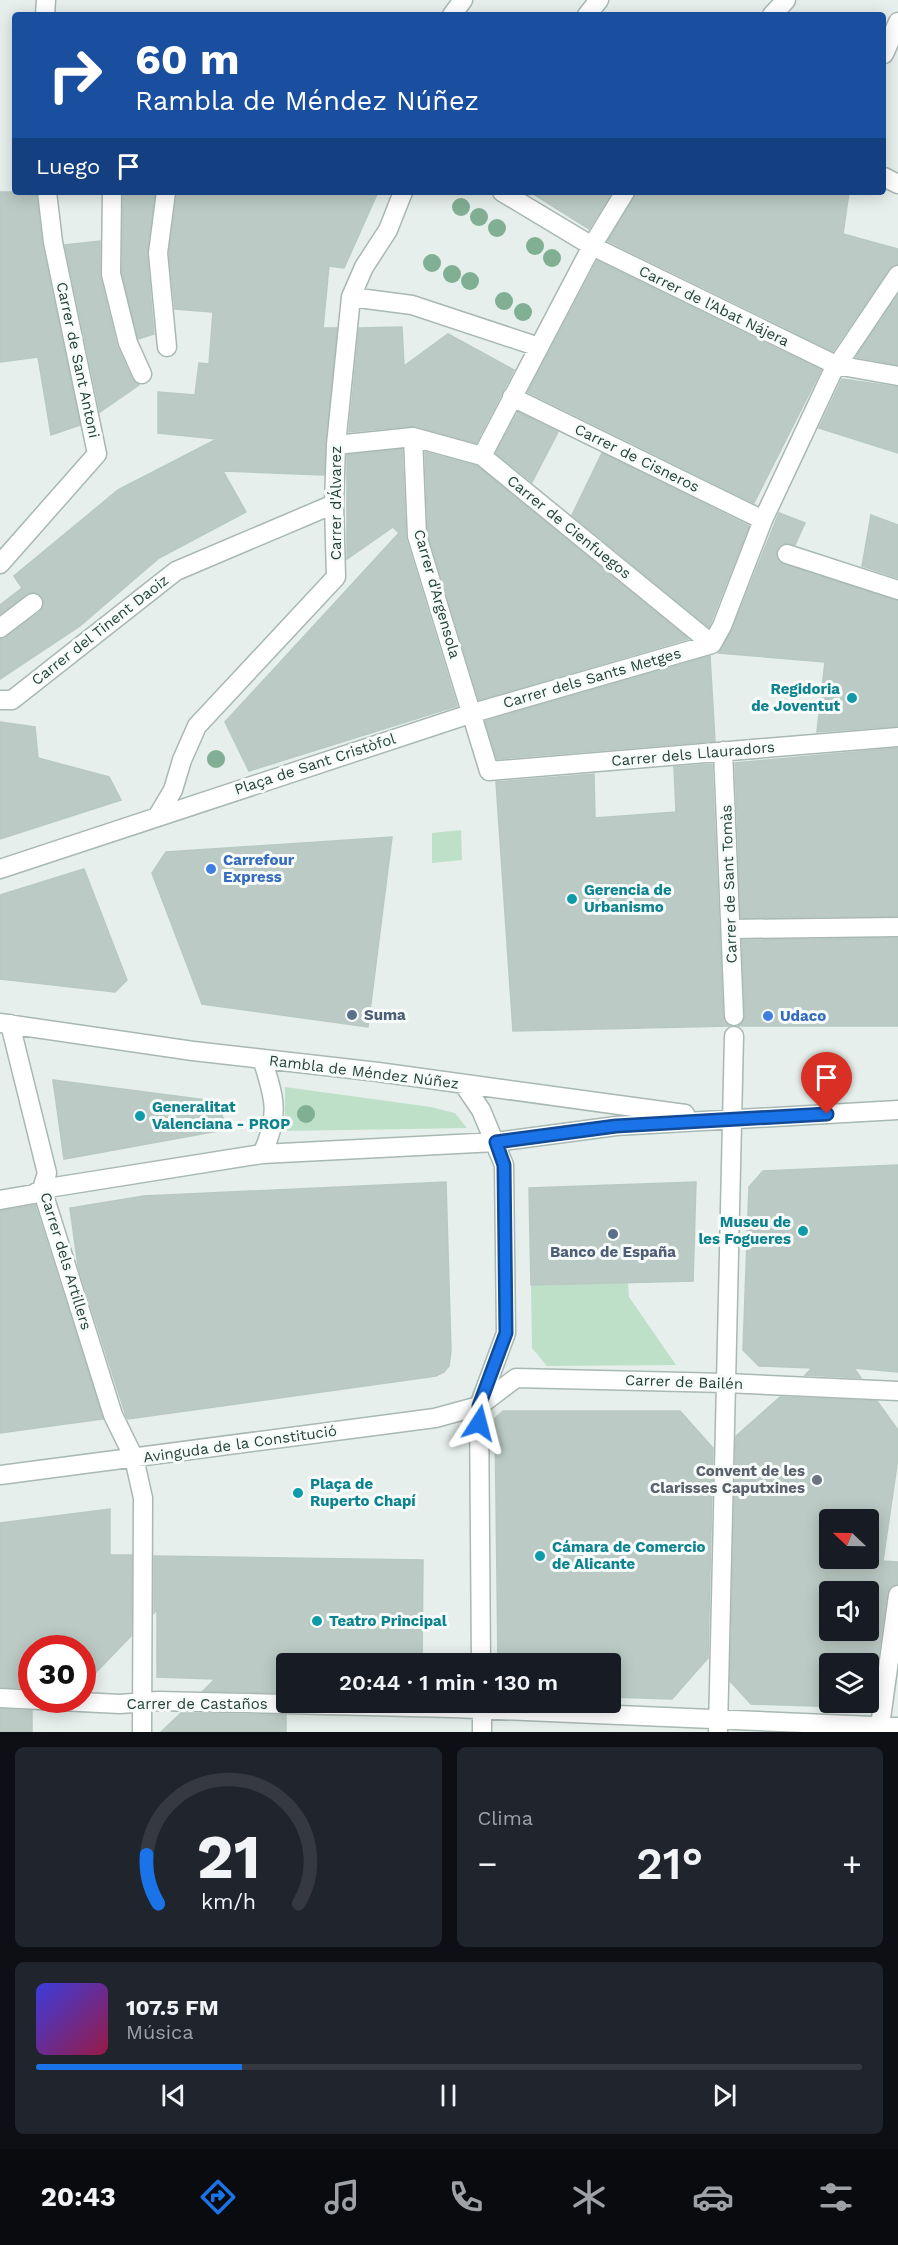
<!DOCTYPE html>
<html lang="es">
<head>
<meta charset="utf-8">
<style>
  body { margin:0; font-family:"Work Sans",sans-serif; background:#20242c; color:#f1f3f6; height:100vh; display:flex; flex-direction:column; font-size:22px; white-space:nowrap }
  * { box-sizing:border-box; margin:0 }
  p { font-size:20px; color:#9ea1a6 }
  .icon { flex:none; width:33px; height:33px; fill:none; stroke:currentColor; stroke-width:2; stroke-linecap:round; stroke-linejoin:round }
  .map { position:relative; height:1732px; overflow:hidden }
  .panel { display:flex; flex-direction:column; gap:15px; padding:15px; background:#0d0f14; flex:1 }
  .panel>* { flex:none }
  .banner { position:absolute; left:12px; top:12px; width:874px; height:183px; border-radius:6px; box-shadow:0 3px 15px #0003; background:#1a4fa0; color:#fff; overflow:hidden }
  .needle { width:39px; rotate:292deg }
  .tools { position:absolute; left:819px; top:1509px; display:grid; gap:12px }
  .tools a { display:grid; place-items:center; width:60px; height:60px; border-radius:6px; background:#171b24; box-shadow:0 3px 15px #0003; font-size:30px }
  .speed { position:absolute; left:18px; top:1635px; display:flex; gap:12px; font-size:30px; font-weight:700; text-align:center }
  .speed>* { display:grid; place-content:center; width:78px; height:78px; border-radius:50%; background:#171b24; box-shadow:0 3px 15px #0003; line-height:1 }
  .speed .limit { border:9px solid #d22; background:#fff; color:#111 }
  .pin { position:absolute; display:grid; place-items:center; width:51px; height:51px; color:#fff; margin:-62px -26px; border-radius:50% 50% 50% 0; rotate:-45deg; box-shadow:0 0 6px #0007 }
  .pin .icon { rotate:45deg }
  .me { position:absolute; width:66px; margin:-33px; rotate:9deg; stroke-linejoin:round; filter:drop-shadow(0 0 4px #0008) }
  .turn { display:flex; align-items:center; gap:21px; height:126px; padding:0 24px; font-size:27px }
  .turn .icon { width:78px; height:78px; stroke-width:2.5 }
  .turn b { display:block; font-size:42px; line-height:51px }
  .then { display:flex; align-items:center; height:57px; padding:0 24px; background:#0003; gap:12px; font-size:22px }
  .big { font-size:45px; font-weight:600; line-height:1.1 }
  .panel .card { flex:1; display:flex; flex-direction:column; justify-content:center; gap:9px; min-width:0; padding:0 21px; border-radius:9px; background:#20242c }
  .panel .dial { align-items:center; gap:0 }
  .dial svg { height:156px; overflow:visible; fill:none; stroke:#363941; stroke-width:7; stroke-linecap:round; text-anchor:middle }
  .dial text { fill:#f1f3f6; stroke:none }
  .song { display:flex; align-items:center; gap:18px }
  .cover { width:72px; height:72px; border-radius:9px; background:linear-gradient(135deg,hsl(240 70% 55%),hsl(340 70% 35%)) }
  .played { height:6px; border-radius:3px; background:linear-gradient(90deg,#1a73e8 25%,#363941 25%) }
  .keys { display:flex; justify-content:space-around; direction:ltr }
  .heat { display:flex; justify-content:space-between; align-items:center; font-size:33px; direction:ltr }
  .panel .tiles { flex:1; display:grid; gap:15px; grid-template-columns:1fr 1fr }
  .card:last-child { grid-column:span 2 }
  .trip { position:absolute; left:276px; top:1653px; width:345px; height:60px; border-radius:6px; background:#171b24; box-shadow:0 3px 15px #0003; font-weight:600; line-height:60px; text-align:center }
  .tabs { display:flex; height:96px; justify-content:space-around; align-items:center; background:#090b0e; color:#9ea1a6 }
  .tabs .icon { width:42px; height:42px }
  .tabs .current { color:#1a73e8 }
  .tabs b { font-size:27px; color:#f1f3f6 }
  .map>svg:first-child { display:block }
</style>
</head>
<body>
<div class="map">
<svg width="898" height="1732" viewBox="0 0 898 1732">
  <rect width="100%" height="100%" fill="#e6efeb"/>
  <!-- green -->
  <path fill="#bfe0c8" d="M461,830l1,30 -30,3v-30z
    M285,1087l146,20 24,6 12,15 -182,3z
    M628,1282l1,15 47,68 -129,1 -15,-18 -1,-63z"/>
  <!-- building -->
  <path fill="#bbcac4" stroke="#b8c9c2" stroke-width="1.5" fill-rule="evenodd" d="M0,192h36l6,52 38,181 -29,10 -13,-78 -38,5z
    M123,192h32l-8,62 7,80 -16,5 -16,-66z
    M177,192h201l-34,76 -15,-2 -6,62h14l-13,147 -101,-4 23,41 -87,46 -79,68 -80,53v-40l40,-27 4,-10 -2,-6 -11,-4 -31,22v-9l22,-17 -8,-12 104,-86 99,-51 -59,-6v-41l37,3 4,-32 10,1 4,-52 -38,-3 -6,-56z
    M530,192h82l-23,37z
    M636,192h213l-6,42 55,15v15l-9,5 -56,82 -225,-110z
    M100,241v35l17,70 15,33 7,6 -39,27 -35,-167z
    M597,261l224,109 -67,133 -226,-111z
    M898,295v70l-42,-8z
    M402,327l2,39 44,-32 66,36 -38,73 -63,-17 -64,6 10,-104z
    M842,379l56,8v66l-79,-25z
    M518,412l40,20 -26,50 -36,-29z
    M402,449l4,90 51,167 -208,65 -24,-49 174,-189 -6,-6 -46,32v-104z
    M425,452l52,14 211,173 -209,61 -51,-166z
    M602,453l147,73 -40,101 -137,-112z
    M779,513l26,10 -10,22 -10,-2 -6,3 -3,10 3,6 119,39v125l-81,6 8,-70 -106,-9 13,-23z
    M871,515l27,10v53l-36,-12z
    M710,656l5,85 -218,18 -12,-38z
    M0,722l35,5 3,31 71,19 12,23 -121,39z
    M898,748v168l-157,2 -6,-155z
    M712,764l11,252 6,10 -216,5 -17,-249 98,-8 1,44 81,-6 -2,-45z
    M392,837l-24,190 -166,-23 -50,-131 14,-21z
    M84,869l43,111 -12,12 -115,-13v-84z
    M898,938v88h-159l6,-10 -3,-76z
    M53,1080l168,22 3,28 -160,29z
    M898,1165v207l-44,-4 7,10 -56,-3 7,-7 -53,-2 -16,-16 6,-163 14,-16z
    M446,1182l5,169 -2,15 -5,6 -8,4 -308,43 -2,-3 -48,-150 -8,-58 74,-12z
    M696,1182l-3,99 -162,4 -2,-97z
    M35,1205l68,214 -103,14v-222z
    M780,1397l97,4 21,29v28l-15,103 15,1v22l-8,4 -3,5 -16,115 -120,-4 -21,-23 6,-245zM830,1520h38v38h-38zM830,1592h38v38h-38zM830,1664h38v38h-38z
    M503,1411h177l33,37 -5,210 -36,41 -62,-2v-33h-112l-3,-246z
    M110,1509v46h22l-1,81 -49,51v-39h-50v40l-32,-1v-164z
    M154,1556l269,4 -1,104h-136v29l-83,-2 12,-12 -58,-2v-68l-3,4z
    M0,1709l32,2v21h-32z
    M181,1713l105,2v17h-125z"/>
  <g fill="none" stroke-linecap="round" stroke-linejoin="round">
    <defs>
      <path id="minor" d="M45,15l1,-15
        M452,15l11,-15
        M587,15l12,-15
        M772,15l14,-15
        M884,54l14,-32
        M884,177l14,7
        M112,192l-1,82 17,69 14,31
        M166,192l-8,61 9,94
        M502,192l90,54 244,119 62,11
        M351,297l61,8 127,42
        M512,397l251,123
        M413,437l4,99 72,235 409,-34
        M336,445l77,-8 69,19 230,188
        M482,456l110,-210 33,-54
        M787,554l111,36
        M0,564l97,-110 -44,-212 -6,-50
        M0,628l33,-25
        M712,644l10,-18 41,-106 69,-147 66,-98
        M0,700h12l164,-129 158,-67
        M723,751l11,265
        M157,817l16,-27 9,-30 15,-34 139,-149 -2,-73 2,-59 15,-148 13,-30 24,-37 15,-38
        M0,869l473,-156 239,-69
        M731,929l167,-2
        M0,1023l193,28 185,21 307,42
        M10,1024l37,149 -5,16 71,226 21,43 9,40 -1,234
        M262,1059c13,39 18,57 0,95
        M464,1085l17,25 23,55 2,168 -27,73 2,258
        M0,1200l34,-6 8,-5 220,-35 234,-12 120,-16 282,-16
        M0,1475l435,-57 44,-12 37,-28 210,5 172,8
        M0,1698l120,6 38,-3 295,7 445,19
        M482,1702v30
        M880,1726l18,-131
        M718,1730l16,-694"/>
    </defs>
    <!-- minor casing -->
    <use href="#minor" stroke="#a8b8b2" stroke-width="21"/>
    <!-- minor -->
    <use href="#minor" stroke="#fff" stroke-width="18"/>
  </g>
  <!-- trees -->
  <g fill="#80af93">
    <circle cx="461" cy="207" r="9"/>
    <circle cx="479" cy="217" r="9"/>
    <circle cx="497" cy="228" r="9"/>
    <circle cx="535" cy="246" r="9"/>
    <circle cx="552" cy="258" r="9"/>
    <circle cx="432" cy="263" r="9"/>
    <circle cx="452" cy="274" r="9"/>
    <circle cx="470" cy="281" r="9"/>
    <circle cx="504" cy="301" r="9"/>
    <circle cx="523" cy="312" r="9"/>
    <circle cx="216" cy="759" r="9"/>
    <circle cx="306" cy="1114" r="9"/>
  </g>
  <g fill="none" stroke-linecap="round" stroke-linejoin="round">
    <defs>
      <path id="route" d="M479,1423v-17l27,-73 -2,-168 -8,-23 120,-16 211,-12"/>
    </defs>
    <!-- route casing -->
    <use href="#route" stroke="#114b97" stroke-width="15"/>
    <!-- route -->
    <use href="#route" stroke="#1a73e8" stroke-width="10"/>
  </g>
  <!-- markers -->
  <g fill="#0f9aa8" stroke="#f7fbf9" stroke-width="2">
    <circle cx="852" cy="698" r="6"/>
    <circle cx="572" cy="899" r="6"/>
    <circle cx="140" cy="1116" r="6"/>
    <circle cx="803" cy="1231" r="6"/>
    <circle cx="298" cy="1493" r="6"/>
    <circle cx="540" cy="1556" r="6"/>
    <circle cx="317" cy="1621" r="6"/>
  </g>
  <g fill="#3f7fe0" stroke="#f7fbf9" stroke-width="2">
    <circle cx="211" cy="869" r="6"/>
    <circle cx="768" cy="1016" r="6"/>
  </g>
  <g fill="#5c6f8a" stroke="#f7fbf9" stroke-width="2">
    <circle cx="352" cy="1015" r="6"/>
    <circle cx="613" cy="1234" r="6"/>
  </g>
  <circle fill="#6b7280" stroke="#f7fbf9" stroke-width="2" cx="817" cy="1480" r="6"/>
  <g text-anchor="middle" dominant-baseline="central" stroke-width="6" stroke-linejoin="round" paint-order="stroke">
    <!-- street labels -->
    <g font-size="15" fill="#24423a" stroke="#f7fbf9">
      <text transform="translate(714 306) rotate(26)">Carrer de l'Abat Nájera</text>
      <text transform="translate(78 360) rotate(78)">Carrer de Sant Antoni</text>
      <text transform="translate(637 458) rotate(26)">Carrer de Cisneros</text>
      <text transform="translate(336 503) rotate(-90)">Carrer d'Álvarez</text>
      <text transform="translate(569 527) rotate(39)">Carrer de Cienfuegos</text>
      <text transform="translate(437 594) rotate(74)">Carrer d'Argensola</text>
      <text transform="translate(100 630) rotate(-38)">Carrer del Tinent Daoiz</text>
      <text transform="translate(592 678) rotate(-16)">Carrer dels Sants Metges</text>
      <text transform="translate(693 754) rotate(-5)">Carrer dels Llauradors</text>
      <text transform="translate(315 764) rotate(-18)">Plaça de Sant Cristòfol</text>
      <text transform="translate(729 884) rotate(-92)">Carrer de Sant Tomàs</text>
      <text transform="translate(364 1072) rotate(7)">Rambla de Méndez Núñez</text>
      <text transform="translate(66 1261) rotate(73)">Carrer dels Artillers</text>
      <text transform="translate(684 1382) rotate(2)">Carrer de Bailén</text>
      <text transform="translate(240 1444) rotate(-8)">Avinguda de la Constitució</text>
      <text x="197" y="1704">Carrer de Castaños</text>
    </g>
    <!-- culture labels -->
    <g font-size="15" font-weight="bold" fill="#0d838f" stroke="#f7fbf9" text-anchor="start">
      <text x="840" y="689" text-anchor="end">Regidoria<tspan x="840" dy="17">de Joventut</tspan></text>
      <text x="584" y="890">Gerencia de<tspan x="584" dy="17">Urbanismo</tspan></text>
      <text x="152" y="1107">Generalitat<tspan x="152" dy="17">Valenciana - PROP</tspan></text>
      <text x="791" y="1222" text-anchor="end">Museu de<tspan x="791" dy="17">les Fogueres</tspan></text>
      <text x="310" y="1484">Plaça de<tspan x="310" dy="17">Ruperto Chapí</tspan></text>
      <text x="552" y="1547">Cámara de Comercio<tspan x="552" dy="17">de Alicante</tspan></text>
      <text x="329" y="1621">Teatro Principal</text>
    </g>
    <!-- shop labels -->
    <g font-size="15" font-weight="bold" fill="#366cbe" stroke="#f7fbf9" text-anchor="start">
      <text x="223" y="860">Carrefour<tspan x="223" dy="17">Express</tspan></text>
      <text x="780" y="1016">Udaco</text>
    </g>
    <!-- service labels -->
    <g font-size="15" font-weight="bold" fill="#4e5e75" stroke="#f7fbf9" text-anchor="start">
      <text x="364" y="1015">Suma</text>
      <text x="613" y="1252" text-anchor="middle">Banco de España</text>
    </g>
    <!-- worship labels -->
    <g font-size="15" font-weight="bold" fill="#5b616d" stroke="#f7fbf9" text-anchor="end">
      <text x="805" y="1471">Convent de les<tspan x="805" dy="17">Clarisses Caputxines</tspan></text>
    </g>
  </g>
</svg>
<div class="tools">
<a><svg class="needle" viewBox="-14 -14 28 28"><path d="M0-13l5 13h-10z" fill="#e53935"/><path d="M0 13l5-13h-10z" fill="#9ea1a6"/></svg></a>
<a><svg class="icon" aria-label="sound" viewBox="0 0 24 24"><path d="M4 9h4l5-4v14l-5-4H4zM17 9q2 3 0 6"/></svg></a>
<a><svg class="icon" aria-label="layers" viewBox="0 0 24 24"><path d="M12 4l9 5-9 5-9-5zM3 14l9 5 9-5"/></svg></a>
</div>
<div class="speed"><div class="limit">30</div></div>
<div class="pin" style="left:827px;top:1114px;background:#d93025"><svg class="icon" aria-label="arrive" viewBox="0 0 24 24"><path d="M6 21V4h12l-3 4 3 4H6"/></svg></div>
<svg class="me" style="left:479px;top:1423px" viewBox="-20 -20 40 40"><path d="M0-17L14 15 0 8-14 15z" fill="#1a73e8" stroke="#fff" stroke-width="4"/></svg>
<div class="trip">20:44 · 1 min · 130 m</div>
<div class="banner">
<div class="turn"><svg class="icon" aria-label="right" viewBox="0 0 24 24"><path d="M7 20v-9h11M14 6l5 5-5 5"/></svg><div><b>60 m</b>Rambla de Méndez Núñez</div></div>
<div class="then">Luego<svg class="icon" aria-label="arrive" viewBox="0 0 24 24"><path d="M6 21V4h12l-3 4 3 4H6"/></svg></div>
</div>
</div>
<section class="panel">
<div class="tiles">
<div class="card dial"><svg viewBox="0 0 100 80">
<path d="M14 69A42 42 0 1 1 86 69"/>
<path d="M14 69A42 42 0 0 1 8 44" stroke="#1a73e8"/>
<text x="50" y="56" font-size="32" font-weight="700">21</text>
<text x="50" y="72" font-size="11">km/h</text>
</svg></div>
<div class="card"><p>Clima</p>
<div class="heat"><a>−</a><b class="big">21°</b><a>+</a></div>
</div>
<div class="card">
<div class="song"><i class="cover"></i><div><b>107.5 FM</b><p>Música</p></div></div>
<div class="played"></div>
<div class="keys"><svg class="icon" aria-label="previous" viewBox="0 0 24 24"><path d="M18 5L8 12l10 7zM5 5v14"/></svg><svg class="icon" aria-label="pause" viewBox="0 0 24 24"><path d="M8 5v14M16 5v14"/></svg><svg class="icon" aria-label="next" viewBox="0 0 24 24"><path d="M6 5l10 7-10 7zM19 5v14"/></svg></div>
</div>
</div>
</section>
<nav class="tabs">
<b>20:43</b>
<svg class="icon current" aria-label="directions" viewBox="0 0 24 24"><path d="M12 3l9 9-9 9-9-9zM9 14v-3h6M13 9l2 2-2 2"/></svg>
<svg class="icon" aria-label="music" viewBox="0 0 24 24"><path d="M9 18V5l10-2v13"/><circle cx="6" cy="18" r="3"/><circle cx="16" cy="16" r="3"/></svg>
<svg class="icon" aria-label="phone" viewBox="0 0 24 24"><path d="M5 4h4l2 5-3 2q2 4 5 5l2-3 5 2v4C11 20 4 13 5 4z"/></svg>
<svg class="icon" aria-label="climate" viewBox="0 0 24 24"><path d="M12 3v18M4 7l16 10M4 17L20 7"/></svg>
<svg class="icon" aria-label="car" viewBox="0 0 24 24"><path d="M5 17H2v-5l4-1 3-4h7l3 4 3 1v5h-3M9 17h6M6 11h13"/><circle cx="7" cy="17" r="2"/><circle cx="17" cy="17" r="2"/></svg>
<svg class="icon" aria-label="filters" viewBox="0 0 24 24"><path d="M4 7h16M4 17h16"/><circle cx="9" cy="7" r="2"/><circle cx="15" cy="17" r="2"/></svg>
</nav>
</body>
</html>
